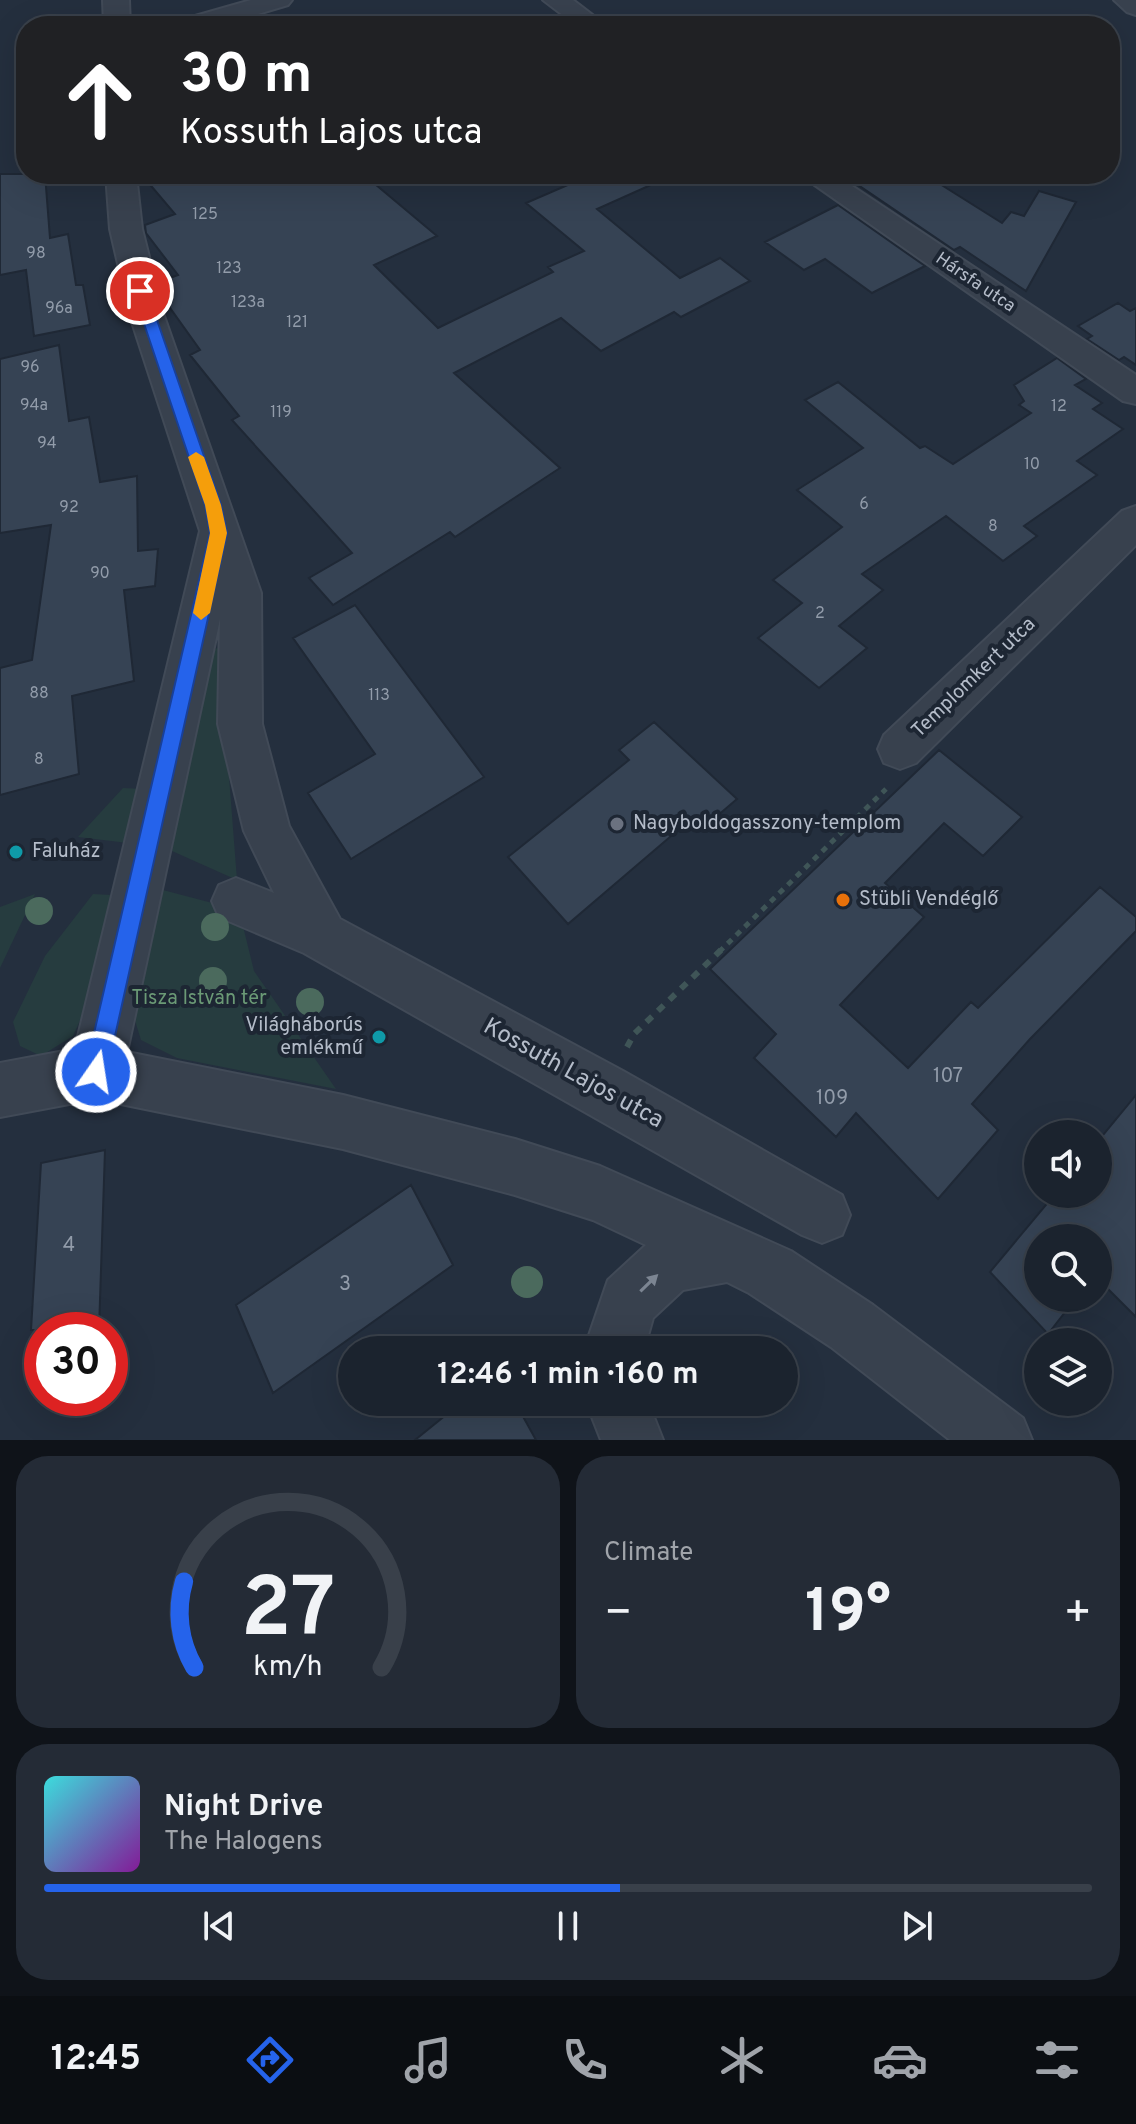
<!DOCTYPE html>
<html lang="en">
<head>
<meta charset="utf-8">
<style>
  body { margin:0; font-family:Overpass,sans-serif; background:#242b36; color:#f1f3f6; height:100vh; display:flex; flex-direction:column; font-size:30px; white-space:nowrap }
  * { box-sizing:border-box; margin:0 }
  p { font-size:26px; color:#a0a4aa }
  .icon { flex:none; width:44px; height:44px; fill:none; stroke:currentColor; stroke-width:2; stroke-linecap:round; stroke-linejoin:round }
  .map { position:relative; height:1440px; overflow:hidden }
  .panel { display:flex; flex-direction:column; gap:16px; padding:16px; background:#0f1319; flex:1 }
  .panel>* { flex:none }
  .guide { position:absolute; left:16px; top:16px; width:1104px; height:168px; border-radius:32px; box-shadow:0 8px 32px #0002,0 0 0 2px #39404a; background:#202124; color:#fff; overflow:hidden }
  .controls { position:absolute; left:1024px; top:1120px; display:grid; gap:16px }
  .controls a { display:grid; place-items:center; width:88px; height:88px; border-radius:50%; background:#1b232e; box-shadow:0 8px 32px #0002,0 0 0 2px #39404a; font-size:40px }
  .speed { position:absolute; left:24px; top:1312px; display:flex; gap:16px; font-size:40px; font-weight:700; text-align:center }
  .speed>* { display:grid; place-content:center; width:104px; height:104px; border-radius:50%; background:#1b232e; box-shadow:0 8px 32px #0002,0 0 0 2px #39404a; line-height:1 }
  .speed .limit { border:12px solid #d22; background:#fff; color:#111 }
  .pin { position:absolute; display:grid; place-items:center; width:68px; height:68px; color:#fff; margin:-34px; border:4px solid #fff; border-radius:50%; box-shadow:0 2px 8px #0007 }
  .me { position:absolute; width:88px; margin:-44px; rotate:13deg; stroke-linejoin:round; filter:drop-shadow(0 0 6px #0008) }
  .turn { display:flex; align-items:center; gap:28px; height:168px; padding:0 32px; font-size:36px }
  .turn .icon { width:104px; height:104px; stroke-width:2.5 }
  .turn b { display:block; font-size:56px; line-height:68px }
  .big { font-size:60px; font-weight:700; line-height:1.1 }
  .panel .card { flex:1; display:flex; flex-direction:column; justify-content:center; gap:12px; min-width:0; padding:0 28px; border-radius:32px; background:#242b36 }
  .panel .dial { align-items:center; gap:0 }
  .dial svg { height:208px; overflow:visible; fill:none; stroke:#39404a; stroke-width:7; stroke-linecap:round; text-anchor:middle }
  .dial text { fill:#f1f3f6; stroke:none }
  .song { display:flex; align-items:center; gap:24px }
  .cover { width:96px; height:96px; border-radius:12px; background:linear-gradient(135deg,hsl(180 70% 55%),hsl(290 70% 35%)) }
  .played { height:8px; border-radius:4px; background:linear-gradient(90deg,#2563eb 55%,#39404a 55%) }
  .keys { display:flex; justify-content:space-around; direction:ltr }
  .heat { display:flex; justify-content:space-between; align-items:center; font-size:44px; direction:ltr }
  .panel .tiles { flex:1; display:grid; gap:16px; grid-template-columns:1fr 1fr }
  .card:last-child { grid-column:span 2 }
  .trip { position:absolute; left:338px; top:1336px; width:460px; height:80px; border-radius:40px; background:#1b232e; box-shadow:0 8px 32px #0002,0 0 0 2px #39404a; font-weight:700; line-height:80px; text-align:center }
  .tabs { display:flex; height:128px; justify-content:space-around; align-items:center; background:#0b0e12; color:#a0a4aa }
  .tabs .icon { width:56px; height:56px }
  .tabs .on { color:#2563eb }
  .tabs b { font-size:36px; color:#f1f3f6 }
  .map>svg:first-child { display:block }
</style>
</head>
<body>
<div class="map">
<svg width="1136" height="1440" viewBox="0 0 1136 1440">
  <rect width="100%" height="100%" fill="#242f3e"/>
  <!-- green -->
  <path fill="#263c3f" d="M219,647l18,233 -65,-29 37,-198z
    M123,788l19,1 -14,54 -50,-6z
    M159,889l80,21 15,61 82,118 -159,-31 -36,-18 -8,-26z
    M35,894l-35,74v-61z
    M93,894l18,1 -25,112 -13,29 -32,20 -21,-10 -7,-24 32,-66z"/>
  <!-- building -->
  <path fill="#364354" stroke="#1f2835" stroke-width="2" d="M0,174h45l5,64 18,-4 8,51h7l7,40 -56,11 -8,-66 -26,5z
    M141,174h222l74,62 -63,29 64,63 115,-56 -5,-5 36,-16 -58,-48 67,-29h55l5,10 -56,25 83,69 40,-20 30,23 -69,36 -7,-5 -73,39 -40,-33 -107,55 106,95 -105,69 -5,-5 -117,73 -24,-27 43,-25 -120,-133 7,-4 -49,-61 10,-5 -37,-52 -4,-16 19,-7 -32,-42 -1,-8 30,-11z
    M842,174h82l78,49 9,-11 13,4 15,-25 37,11 -50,89 -66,-44 -6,3z
    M838,205l87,61 -53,27 -47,-34 -21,11 -39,-28z
    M1118,303l12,8 6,-3v57l-12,-8 -5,3 -32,-21 5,-3 -14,-10z
    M59,345l10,76 20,-4 11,65 37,-6 1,75 20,-2 -3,37 -31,4 10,91 -62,15 7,78 -79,21v-127l32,-8 19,-135 -51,8v-174z
    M1057,358l29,21 -11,6 27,18 -9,6 30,20 -46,32 20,14 -73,51 13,10 -34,25 -57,-45 -84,58 21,16 -44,36 28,22 -48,40 -61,-50 44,-35 -29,-23 69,-53 -45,-37 66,-42 -58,-48 33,-18 82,66 5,-2 28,18 78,-51 -12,-8 5,-4 -10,-16z
    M355,605l129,172 -133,82 -43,-66 67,-39 -82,-116z
    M654,722l83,77 -35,30 -11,-10 -123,105 -60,-67 121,-97 -10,-10z
    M939,750l83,67 -39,39 -39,-33 -59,60 39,34 -84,88 68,63 63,-66 7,6 122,-121 36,30v14l-106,108 -58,65 26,26 -60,69 -82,-86 -20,24 -82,-79 22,-24 -66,-65z
    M1136,1095v222l-38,-38v-41h-60v60h38l-28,36 -58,-62 65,-78h43v-53z
    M105,1150l-6,180h-68l10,-167z
    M411,1185l42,80 -180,128 -37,-88z
    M462,1402h53l21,38h-121z"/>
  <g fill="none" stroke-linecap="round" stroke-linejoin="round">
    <defs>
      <path id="minor" d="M103,0h26l1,26h-26z
        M251,0h41l-4,5 -70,21h-41l4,-6z
        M543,0h30l34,26h-30z
        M1114,0h22v15l-9,-3z
        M106,174h30l6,55 22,87 97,277 1,131 27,102 51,93 283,152 219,124 8,20 -8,20 -20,8 -20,-8 -498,-282 -85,-36 -7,-16 7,-16 17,-7 38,15 -30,-62 -26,-107 2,-105 -93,433 216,43 172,44 85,27 191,85 82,54 150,113 9,22h-82l-119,-93 -82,-54 -22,-11 -44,8 -30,28 -9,32h-60l24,-70 38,-35 -53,-25 -78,-25 -172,-46 -247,-50 -96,18v-54l75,-14 125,-518 -70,-215 -20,-87z
        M799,174h35l302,201v29l-13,-3z
        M1136,506v39l-220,218 -16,6 -16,-6 -6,-14 6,-14 238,-224z
        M586,1402h62l15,38h-62z"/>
    </defs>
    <!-- minor casing -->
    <use href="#minor" stroke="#414a57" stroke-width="4"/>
    <!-- path-far1 -->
    <path stroke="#3f5557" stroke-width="5" stroke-dasharray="6 6" stroke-linecap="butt" d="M719,952l167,-163"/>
    <!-- path -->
    <path stroke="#3f5557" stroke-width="6" stroke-dasharray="8 8" stroke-linecap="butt" d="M627,1047l7,-13 87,-84"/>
    <!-- minor -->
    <use href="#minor" fill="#38414e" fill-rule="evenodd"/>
  </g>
  <!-- trees -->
  <g fill="#4b6a5d">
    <circle cx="39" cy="911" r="14"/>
    <circle cx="215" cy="927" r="14"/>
    <circle cx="213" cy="981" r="14"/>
    <circle cx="310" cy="1002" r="14"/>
    <circle cx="527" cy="1282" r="16"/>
  </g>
  <!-- one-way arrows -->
  <defs><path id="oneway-solid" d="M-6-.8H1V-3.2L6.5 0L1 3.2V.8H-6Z" transform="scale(2)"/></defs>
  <use fill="#7c8592" href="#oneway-solid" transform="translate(649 1283) rotate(-44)"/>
  <!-- route -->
  <path fill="#2563eb" stroke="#184099" stroke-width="2" d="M135,288l12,3 74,214 6,28 -120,539 -3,8 -8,3 -8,-3 -3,-8 125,-539 -5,-28 -72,-214z"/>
  <!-- slow -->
  <path fill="#f59e0b" d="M196,452l8,5 17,48 6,28 -17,80 -9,7 -8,-7 17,-80 -5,-28 -17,-48z"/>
  <!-- markers -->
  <circle fill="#6b7280" stroke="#1d2633" stroke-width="3" cx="617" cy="824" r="8"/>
  <g fill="#0f9aa8" stroke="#1d2633" stroke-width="3">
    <circle cx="16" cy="852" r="8"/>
    <circle cx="379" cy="1037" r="8"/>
  </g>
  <circle fill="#e8710a" stroke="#1d2633" stroke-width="3" cx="843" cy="900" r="8"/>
  <g text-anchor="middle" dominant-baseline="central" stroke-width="8" stroke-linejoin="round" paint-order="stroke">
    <!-- number labels -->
    <g font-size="16" fill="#929caa">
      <text x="205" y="215">125</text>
      <text x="36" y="254">98</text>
      <text x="229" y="269">123</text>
      <text x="248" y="303">123a</text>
      <text x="59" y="309">96a</text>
      <text x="297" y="323">121</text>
      <text x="30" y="368">96</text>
      <text x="34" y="406">94a</text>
      <text x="1059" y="407">12</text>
      <text x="281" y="413">119</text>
      <text x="47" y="444">94</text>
      <text x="1032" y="465">10</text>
      <text x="864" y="505">6</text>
      <text x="69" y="508">92</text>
      <text x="993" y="527">8</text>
      <text x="100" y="574">90</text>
      <text x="820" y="614">2</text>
      <text x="39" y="694">88</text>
      <text x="379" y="696">113</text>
      <text x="39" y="760">8</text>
    </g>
    <!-- far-street labels -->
    <g font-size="18" fill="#b4bcc9" stroke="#1d2633">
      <text transform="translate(975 283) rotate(34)">Hársfa utca</text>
    </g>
    <!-- street labels -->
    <g font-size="20" fill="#b4bcc9" stroke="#1d2633">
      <text transform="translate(974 678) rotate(-44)">Templomkert utca</text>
    </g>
    <!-- poi labels -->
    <g font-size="20" fill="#b4bcc9" stroke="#1d2633" text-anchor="start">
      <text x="633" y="824">Nagyboldogasszony-templom</text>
      <text x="32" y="852">Faluház</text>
      <text x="859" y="900">Stübli Vendéglő</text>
      <text x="363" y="1026" text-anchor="end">Világháborús<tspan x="363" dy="23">emlékmű</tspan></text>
    </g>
    <!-- park labels -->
    <g font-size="20" fill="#6b9a76" stroke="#1d2633">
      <text x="199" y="999">Tisza István tér</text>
    </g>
    <!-- near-number labels -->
    <g font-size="20" fill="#929caa">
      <text x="948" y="1077">107</text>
      <text x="832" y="1099">109</text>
      <text x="69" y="1246">4</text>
      <text x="345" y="1285">3</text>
    </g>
    <!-- near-street labels -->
    <g font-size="24" fill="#b4bcc9" stroke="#1d2633">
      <text transform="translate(573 1074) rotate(29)">Kossuth Lajos utca</text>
    </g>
  </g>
</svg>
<div class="controls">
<a><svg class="icon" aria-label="sound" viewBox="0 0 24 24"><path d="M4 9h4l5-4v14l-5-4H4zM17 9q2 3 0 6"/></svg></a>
<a><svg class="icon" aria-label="search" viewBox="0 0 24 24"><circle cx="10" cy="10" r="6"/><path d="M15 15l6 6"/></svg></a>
<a><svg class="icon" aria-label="layers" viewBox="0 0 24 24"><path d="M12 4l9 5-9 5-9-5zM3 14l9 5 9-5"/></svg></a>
</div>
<div class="speed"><div class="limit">30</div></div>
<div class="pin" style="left:140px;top:291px;background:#d93025"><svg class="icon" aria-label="arrive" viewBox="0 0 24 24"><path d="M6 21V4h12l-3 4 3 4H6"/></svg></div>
<svg class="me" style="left:96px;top:1072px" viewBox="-20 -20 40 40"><circle r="17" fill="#2563eb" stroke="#fff" stroke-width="3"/><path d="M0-11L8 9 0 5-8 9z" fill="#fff"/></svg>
<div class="trip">12:46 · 1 min · 160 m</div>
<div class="guide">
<div class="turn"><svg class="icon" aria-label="ahead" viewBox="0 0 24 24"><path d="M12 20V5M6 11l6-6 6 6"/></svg><div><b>30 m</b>Kossuth Lajos utca</div></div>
</div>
</div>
<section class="panel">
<div class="tiles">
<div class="card dial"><svg viewBox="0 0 100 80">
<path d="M14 69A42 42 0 1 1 86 69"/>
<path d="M14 69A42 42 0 0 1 10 36" stroke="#2563eb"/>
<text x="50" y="56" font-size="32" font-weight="700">27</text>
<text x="50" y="72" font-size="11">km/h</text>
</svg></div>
<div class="card"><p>Climate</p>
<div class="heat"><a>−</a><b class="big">19°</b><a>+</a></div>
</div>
<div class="card">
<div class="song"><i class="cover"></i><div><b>Night Drive</b><p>The Halogens</p></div></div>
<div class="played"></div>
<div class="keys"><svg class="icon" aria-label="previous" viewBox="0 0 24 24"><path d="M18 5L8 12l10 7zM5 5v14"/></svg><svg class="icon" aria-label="pause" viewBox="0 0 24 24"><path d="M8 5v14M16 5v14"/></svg><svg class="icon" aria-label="next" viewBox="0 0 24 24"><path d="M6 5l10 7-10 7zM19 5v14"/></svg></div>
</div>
</div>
</section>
<nav class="tabs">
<b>12:45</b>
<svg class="icon on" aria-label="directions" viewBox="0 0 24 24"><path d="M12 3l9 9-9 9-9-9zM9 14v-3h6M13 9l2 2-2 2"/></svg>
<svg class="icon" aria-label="music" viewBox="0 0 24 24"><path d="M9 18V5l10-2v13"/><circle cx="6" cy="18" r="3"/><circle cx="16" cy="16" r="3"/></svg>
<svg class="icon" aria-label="phone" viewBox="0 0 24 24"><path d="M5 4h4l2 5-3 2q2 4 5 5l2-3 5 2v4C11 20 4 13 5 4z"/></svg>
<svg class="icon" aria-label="climate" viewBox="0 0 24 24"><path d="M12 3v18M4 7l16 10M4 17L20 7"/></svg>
<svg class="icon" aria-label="car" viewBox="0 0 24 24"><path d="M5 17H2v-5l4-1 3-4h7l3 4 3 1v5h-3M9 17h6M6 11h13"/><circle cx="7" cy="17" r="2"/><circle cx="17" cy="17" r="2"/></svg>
<svg class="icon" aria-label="filters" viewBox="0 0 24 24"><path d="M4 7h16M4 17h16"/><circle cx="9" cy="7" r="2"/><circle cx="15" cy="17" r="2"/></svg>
</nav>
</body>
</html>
